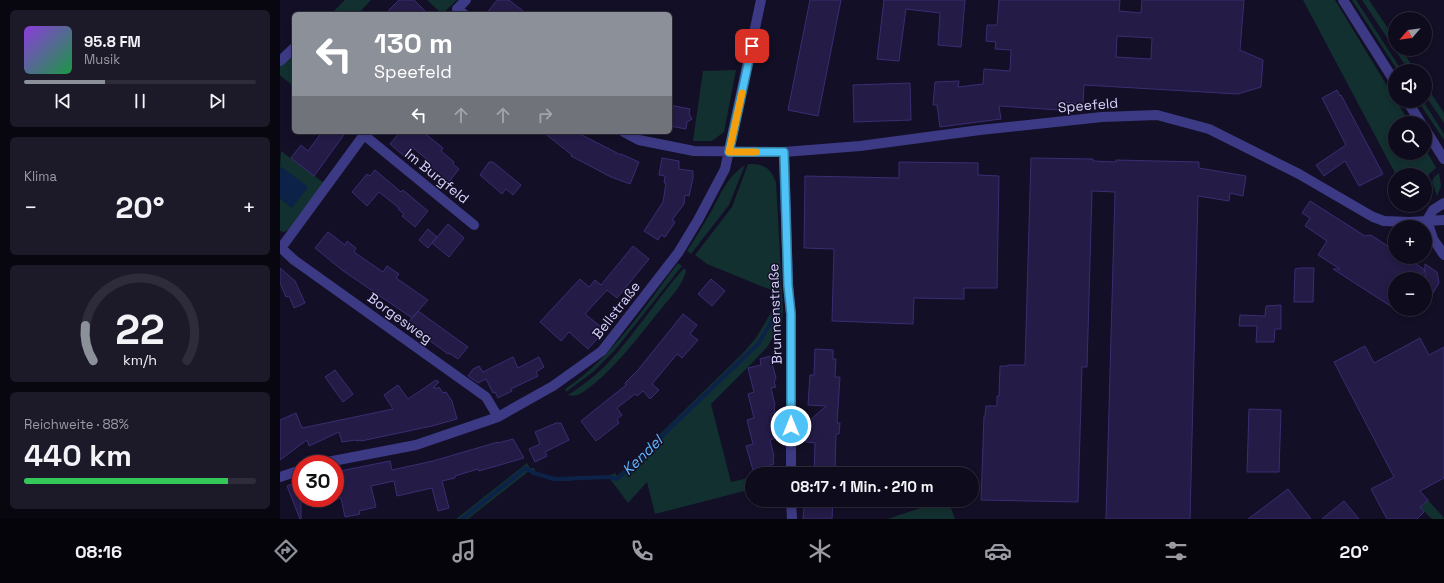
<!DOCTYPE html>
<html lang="de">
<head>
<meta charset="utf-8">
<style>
  body { margin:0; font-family:"Space Grotesk",sans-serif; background:#1c1929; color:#f1f3f6; height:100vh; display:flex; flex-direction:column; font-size:15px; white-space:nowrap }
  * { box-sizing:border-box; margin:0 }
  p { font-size:13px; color:#9b9ba3 }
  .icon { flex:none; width:22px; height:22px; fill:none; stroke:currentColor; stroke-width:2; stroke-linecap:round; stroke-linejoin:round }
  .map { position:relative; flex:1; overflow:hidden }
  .sheet { display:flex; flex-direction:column; gap:10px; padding:10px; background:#08060f; width:280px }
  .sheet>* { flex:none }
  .guide { position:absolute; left:12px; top:12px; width:380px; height:122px; border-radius:6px; box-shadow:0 2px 6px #0003,0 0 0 1px #2e2b3b; background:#8c9099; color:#fff; overflow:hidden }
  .needle { width:26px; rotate:242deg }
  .tools { position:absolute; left:1108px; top:12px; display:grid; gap:8px }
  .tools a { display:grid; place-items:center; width:44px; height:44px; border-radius:50%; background:#0e0b1c; box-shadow:0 2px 6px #0003,0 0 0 1px #2e2b3b; font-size:20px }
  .speed { position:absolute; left:12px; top:455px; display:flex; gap:8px; font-size:20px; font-weight:700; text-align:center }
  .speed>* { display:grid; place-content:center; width:52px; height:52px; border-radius:50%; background:#0e0b1c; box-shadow:0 2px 6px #0003,0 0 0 1px #2e2b3b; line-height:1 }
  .speed .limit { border:6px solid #d22; background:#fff; color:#111 }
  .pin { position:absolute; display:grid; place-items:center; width:34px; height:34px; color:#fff; margin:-17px; border-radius:8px; box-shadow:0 2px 6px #0006 }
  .me { position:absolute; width:44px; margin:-22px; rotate:0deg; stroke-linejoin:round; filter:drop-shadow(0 0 3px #0008) }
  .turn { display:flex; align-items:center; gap:14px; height:84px; padding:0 16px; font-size:18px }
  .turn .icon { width:52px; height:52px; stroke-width:2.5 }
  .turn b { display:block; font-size:28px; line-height:34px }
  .lanes { display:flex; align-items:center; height:38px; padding:0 16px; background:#0003; justify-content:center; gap:20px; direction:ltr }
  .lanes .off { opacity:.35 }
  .big { font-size:30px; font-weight:600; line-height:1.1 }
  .sheet .widget { flex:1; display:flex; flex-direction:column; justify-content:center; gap:6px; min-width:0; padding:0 14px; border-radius:6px; background:#1c1929 }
  .sheet .dial { align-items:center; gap:0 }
  .dial svg { height:104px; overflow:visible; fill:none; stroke:#2e2b3b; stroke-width:7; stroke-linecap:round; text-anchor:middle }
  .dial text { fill:#f1f3f6; stroke:none }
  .song { display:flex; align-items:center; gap:12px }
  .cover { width:48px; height:48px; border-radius:6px; background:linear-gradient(135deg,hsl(270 70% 55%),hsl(140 70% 35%)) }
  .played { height:4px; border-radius:2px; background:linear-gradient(90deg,#8c9099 35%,#2e2b3b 35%) }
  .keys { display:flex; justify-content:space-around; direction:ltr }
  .heat { display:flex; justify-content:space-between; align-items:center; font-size:22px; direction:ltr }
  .charge { height:6px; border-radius:3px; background:linear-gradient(90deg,#34c759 88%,#2e2b3b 0) }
  .trip { position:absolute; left:465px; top:467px; width:234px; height:40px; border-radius:20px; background:#0e0b1c; box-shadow:0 2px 6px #0003,0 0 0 1px #2e2b3b; font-weight:600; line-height:40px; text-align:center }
  .dock { display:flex; height:64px; justify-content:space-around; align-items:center; background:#06040b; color:#9b9ba3 }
  .dock .icon { width:28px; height:28px }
  .dock .selected { color:#8c9099 }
  .dock b { font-size:18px; color:#f1f3f6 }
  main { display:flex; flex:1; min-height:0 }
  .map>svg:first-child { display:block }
</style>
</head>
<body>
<main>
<section class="sheet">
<div class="widget">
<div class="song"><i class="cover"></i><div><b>95.8 FM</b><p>Musik</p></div></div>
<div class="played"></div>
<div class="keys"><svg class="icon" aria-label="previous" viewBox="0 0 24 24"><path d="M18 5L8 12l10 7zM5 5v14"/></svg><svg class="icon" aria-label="pause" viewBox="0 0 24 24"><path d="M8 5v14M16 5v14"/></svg><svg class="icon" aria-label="next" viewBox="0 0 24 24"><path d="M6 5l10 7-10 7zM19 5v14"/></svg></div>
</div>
<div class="widget"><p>Klima</p>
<div class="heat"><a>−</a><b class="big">20°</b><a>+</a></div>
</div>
<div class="widget dial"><svg viewBox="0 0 100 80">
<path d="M14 69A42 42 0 1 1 86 69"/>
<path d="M14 69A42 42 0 0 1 8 42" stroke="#8c9099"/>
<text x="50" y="56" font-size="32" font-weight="700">22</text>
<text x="50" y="72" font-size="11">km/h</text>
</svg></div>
<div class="widget"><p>Reichweite · 88%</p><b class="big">440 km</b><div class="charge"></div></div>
</section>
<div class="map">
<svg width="1164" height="519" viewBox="0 0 1164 519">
  <rect width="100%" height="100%" fill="#130f26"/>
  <!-- green -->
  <path fill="#12302f" d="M65,0h26l-13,14h-27z
    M147,0h30l-15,14z
    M1023,0h32l60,99v2h1l14,22h-15v30h30v-5l11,20 -7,6 -3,9c4,8 8,14 -1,20v-28h-29z
    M1072,0h4l46,71h-4z
    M1082,0h7l26,39v10h6l15,22h-7z
    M14,51v36l-14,-12v-10z
    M456,70l-12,62 -12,9h-19l10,-70z
    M1145,84l19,29v10l-19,-28z
    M1138,101h5l21,33v6z
    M1,151l43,32 -36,47 -4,2 -4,-1v-33l12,10 -10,-41 -2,2z
    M468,164c16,0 22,3 28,18l7,127 -1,14 -15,24 -14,15 -42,42 20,78 21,-5v12l-97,25 -8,-32 -19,21 -18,-24 -20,-1 -23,3h-13l-18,-6h-3l-4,-4 -61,48h-12l71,-56 3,5h4l2,4 15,5 10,1 47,-2 7,-3 2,3 126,-123 13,-15 19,-32 1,-14 -69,-28 -12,-9 37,-48z
    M465,165l-16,40 -38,49 -4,-3c9,-14 17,-27 25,-41 10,-18 14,-32 33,-45z
    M1159,173l2,13 -4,10 -5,-14 2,-5z
    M398,263l4,3 -67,84 -22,22 -27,20 -1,-3c47,-31 79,-82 113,-126z
    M404,268l2,3c-3,14 -16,27 -25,38 -23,28 -46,60 -75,81 -5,4 -12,7 -18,5 14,-9 27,-19 39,-31 28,-30 50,-65 77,-96z
    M665,500h3l7,19h-68z
    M1148,500l16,18v1h-12l-12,-12z"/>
  <!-- water -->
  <path fill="#0c2248" d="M2,167l26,20 -16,21 -12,-10v-29z"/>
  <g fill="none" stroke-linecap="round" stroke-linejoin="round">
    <!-- stream -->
    <path stroke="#0c2248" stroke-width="4" d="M182,519l64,-51 8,5 21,6 54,-2 8,2 142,-136 19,-33 1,-11"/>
  </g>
  <!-- building -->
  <path fill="#241b47" stroke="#3b2d73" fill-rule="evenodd" d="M119,0h15l14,14h-43z
    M217,0h12l18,14h-41z
    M530,0h31l-23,116 -30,-6z
    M604,0h81l-4,47 -23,-2 2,-32 -34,-4 -7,52 -22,-2z
    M719,0h121l-1,11 22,2 1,-13h102l-4,50 23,10 -2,27 -23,7 -154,-9 -1,19 -23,-2 -1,8 -60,-4 2,13 -61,8 -3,-22h-4l2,-23 24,-1 -1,6 25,-3 1,-15 26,2 1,-21 -16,-1 1,-7 -10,-1 1,-16h10zM837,36l35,2 -1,21 -35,-2z
    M630,83l1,37 -57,2 -1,-37z
    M1057,90l3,6 1,-1 42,79 -24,12 -14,-25 -21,15 -8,-11 30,-20 -24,-47z
    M390,105l20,4 -1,5 3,5 -5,3 -1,7 -16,-3z
    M42,132h24l-32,44 -23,-18 10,-13 7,6z
    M120,132h23l20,16 -2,3 13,11 -1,2 6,5 -11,14 -20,-16 3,-4 -19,-16 -8,9 -14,-12z
    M263,132h33l45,23v-1l18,8 -9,22 -19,-7 -40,-21 1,-1z
    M382,158l17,3v8l14,2v7l-4,18 -4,-1 -1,9 -12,16 3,2 -10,15 -4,-2 -3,5 -14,-9 19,-29 3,-19h-2l1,-7 -6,-1z
    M751,158l62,1v2l23,1v-2l83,2v6l47,8 -3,20 -13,-3 -1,8 -31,-5 -8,323h-84l9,-327 -23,-1 -5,176h-5l-4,135 -97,-2 3,-84h1l1,-10h11v-10h2l1,-30h8v-1h17z
    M209,162h4l28,23 -8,10 -7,-6 -4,5 -22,-19z
    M619,162l79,1v12l21,1 -2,112h-33v11l-50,-1 -1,26 -81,-3 2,-72 -30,-1 1,-72 94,2z
    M95,170l26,22 2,-2 25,21 -13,16 -13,-11 2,-2 -6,-5 1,-1 -20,-16 -12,14 -15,-14 15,-18 3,2z
    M1030,201l55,35 6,-1 24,16v6h16l1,4 13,9v-6l12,8 2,11 -14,23v-36l-6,9h-24v30l-62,-40h7l-22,-14 9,-14 -22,-15 5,-8 -8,-5z
    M168,224l16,14 -15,19 -17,-14z
    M148,229l9,8 -9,11 -9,-8z
    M48,232l17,13 2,-4 9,7 -2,4 29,20 4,-6 12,8 -3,4 32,22 -16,18 -70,-48 -27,-22z
    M353,246l16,13 -32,39 -10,-8 -22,24 20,16 -17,19 -19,-17 -8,9 -21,-19 40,-43 9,8 6,-7 6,5z
    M0,268l15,13 10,22 -11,5 -5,-12 -3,1 -6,-14z
    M1020,268h14l-1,34h-19l1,-33z
    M431,279l14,12 -13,15 -14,-12z
    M1001,305v24h-6l-1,13h-18l1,-16h-18l1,-11 25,1 1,-10z
    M138,311l50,36 -10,12 -9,-6 -1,1 -41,-30z
    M403,314l14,11 -7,9 8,6 -16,18 -5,-4 -25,30 7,6 -9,9 -7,-8 -6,5 -2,-2 -18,14 5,7 -5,4 2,4 -23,18 -15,-20 45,-36 -1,-2 13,-13z
    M1140,338l9,17 15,-8v131l-24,13 8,9 -8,7 4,5 -7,7h-30l-16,-30 23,-12 -60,-115 31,-16 9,17z
    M535,349l18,1v9h3l-1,18h5l-3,46h3l-1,11h-3l-1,36h-6v4h-15l1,-31 -9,-1 1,-19 19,-17 -18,-1 2,-30h4z
    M490,356l6,22 -2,4 2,5 -5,1 4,17 -1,2 1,6 -4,1 4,16 -2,3 2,5 -5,2 4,16 -1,3 1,5 -4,1 2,6 -12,3 -1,-6 -6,2 -7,-24 7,-2 -6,-24 7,-2 -6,-24 6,-2 -6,-24 13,-3 -1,-6z
    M233,357l5,11 21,-11 5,10 -8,5 2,4 -27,13 1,2 -14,7 -3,-6 -2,1 -7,-14 -8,4 -10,-7 5,-7 6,-3 4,6z
    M55,370l18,24 -10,8 -18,-25z
    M156,380l3,2 -6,6 2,-1 1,2 3,-2 4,6 3,-1 6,9 5,18 -25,7 -71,15v-1l-5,1 -1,-1 -13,2 -3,-10 -30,14 -2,-6 -27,20v-40l16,-7 6,15 91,-19 -9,-14 14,-10 10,14z
    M969,409l32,1 -2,62h-32z
    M276,423h5l8,17 -24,12 2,4 -12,6 -6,-13 11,-5 -5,-12z
    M233,439l11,19 -45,13 -1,-2 -23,7v2l-13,3 7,27 -11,3 -6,-23 -35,8 -3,-15 -23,5 5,21 -17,4 1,3 -15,3 -4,-19 -6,1v-27l55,-11 2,9 41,-9 65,-19v1z
    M21,480v39h-1l-13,-33z
    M1008,489l23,30h-63z
    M537,500h16l-1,19h-29l1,-13 11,1z
    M1064,501l15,18h-37z"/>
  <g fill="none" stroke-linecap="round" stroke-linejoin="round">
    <!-- minor -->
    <path stroke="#3d3a85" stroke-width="10" d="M184,14l-7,-5 9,-9
      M0,61l14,-13
      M344,132l15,8 55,11 90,1 76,-6 120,-16 122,-13 55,-2 52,14 90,45 74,43 11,4 26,1 34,-2
      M84,135l110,90
      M504,152l4,133 3,30v159
      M1147,220l6,19 11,16
      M1147,220l6,-10 11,-7
      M0,247l14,13 192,137 12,20
      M1,248l85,-116
      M37,464l99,-19 82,-28 55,-31 49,-35 76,-98 20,-33 27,-51 36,-169
      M0,477l21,-7
      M511,500l1,19"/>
    <!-- tertiary -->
    <path stroke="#3d3a85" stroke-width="10" d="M1063,0l52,82
      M1127,101l14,22
      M1145,129l19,30"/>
  </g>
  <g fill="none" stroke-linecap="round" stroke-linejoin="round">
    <defs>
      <path id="route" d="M472,46l-23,106h55l4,133 3,29v112"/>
    </defs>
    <!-- route casing -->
    <use href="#route" stroke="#337fa1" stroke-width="10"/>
    <!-- route -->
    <use href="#route" stroke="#4fc3f7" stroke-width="7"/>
    <!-- slow -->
    <path stroke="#f59e0b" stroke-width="7" d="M462,93l-13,59h27"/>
  </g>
  <g text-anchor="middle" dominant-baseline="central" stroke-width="3" stroke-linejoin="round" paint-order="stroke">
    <!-- street labels -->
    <g font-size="14" fill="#d9d4ff" stroke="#130f26">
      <text transform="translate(808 105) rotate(-5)">Speefeld</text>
      <text transform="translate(157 176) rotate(39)">Im Burgfeld</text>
      <text transform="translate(336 310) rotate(-52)">Bellstraße</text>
      <text transform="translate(495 314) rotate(-92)">Brunnenstraße</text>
      <text transform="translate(120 318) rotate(36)">Borgesweg</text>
    </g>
    <!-- water labels -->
    <g font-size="15" font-style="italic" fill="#62b6ff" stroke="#130f26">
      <text transform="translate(362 455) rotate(-44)">Kendel</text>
    </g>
  </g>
</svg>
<div class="tools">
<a><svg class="needle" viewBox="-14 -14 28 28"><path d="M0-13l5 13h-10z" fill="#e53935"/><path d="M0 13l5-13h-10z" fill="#9b9ba3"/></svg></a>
<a><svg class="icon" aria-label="sound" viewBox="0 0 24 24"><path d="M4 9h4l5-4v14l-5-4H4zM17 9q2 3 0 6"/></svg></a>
<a><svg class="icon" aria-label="search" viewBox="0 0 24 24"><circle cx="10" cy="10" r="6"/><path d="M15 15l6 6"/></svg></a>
<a><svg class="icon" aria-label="layers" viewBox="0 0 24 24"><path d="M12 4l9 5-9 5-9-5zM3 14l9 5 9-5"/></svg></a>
<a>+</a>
<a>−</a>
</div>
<div class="speed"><div class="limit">30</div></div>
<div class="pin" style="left:472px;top:46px;background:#d93025"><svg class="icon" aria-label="arrive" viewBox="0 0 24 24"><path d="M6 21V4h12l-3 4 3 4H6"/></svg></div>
<svg class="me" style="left:511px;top:426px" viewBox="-20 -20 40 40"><circle r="17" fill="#4fc3f7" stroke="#fff" stroke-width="3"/><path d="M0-11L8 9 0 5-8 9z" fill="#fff"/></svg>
<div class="trip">08:17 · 1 Min. · 210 m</div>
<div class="guide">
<div class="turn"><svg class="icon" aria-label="left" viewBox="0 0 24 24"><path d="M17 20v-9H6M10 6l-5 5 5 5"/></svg><div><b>130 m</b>Speefeld</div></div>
<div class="lanes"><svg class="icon" aria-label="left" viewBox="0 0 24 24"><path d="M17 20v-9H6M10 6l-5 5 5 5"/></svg><svg class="icon off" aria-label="ahead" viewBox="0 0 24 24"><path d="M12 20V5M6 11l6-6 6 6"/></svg><svg class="icon off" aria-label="ahead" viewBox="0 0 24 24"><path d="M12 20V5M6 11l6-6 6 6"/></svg><svg class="icon off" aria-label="right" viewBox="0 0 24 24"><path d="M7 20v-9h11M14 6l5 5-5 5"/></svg></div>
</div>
</div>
</main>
<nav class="dock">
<b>08:16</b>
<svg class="icon selected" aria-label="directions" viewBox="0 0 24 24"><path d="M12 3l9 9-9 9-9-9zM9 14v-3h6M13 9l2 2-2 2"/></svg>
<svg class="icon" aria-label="music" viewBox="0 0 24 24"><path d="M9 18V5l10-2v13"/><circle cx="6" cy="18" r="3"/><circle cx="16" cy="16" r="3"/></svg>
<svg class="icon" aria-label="phone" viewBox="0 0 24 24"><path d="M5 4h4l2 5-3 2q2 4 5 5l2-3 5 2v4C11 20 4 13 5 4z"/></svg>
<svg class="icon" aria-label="climate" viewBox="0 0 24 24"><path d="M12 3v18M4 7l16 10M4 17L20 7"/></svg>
<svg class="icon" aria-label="car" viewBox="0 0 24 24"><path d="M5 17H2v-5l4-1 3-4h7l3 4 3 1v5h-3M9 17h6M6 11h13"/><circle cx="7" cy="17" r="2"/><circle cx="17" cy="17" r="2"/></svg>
<svg class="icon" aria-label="filters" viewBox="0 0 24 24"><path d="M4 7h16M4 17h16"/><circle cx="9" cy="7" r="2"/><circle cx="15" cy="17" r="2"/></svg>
<b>20°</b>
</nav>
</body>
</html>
